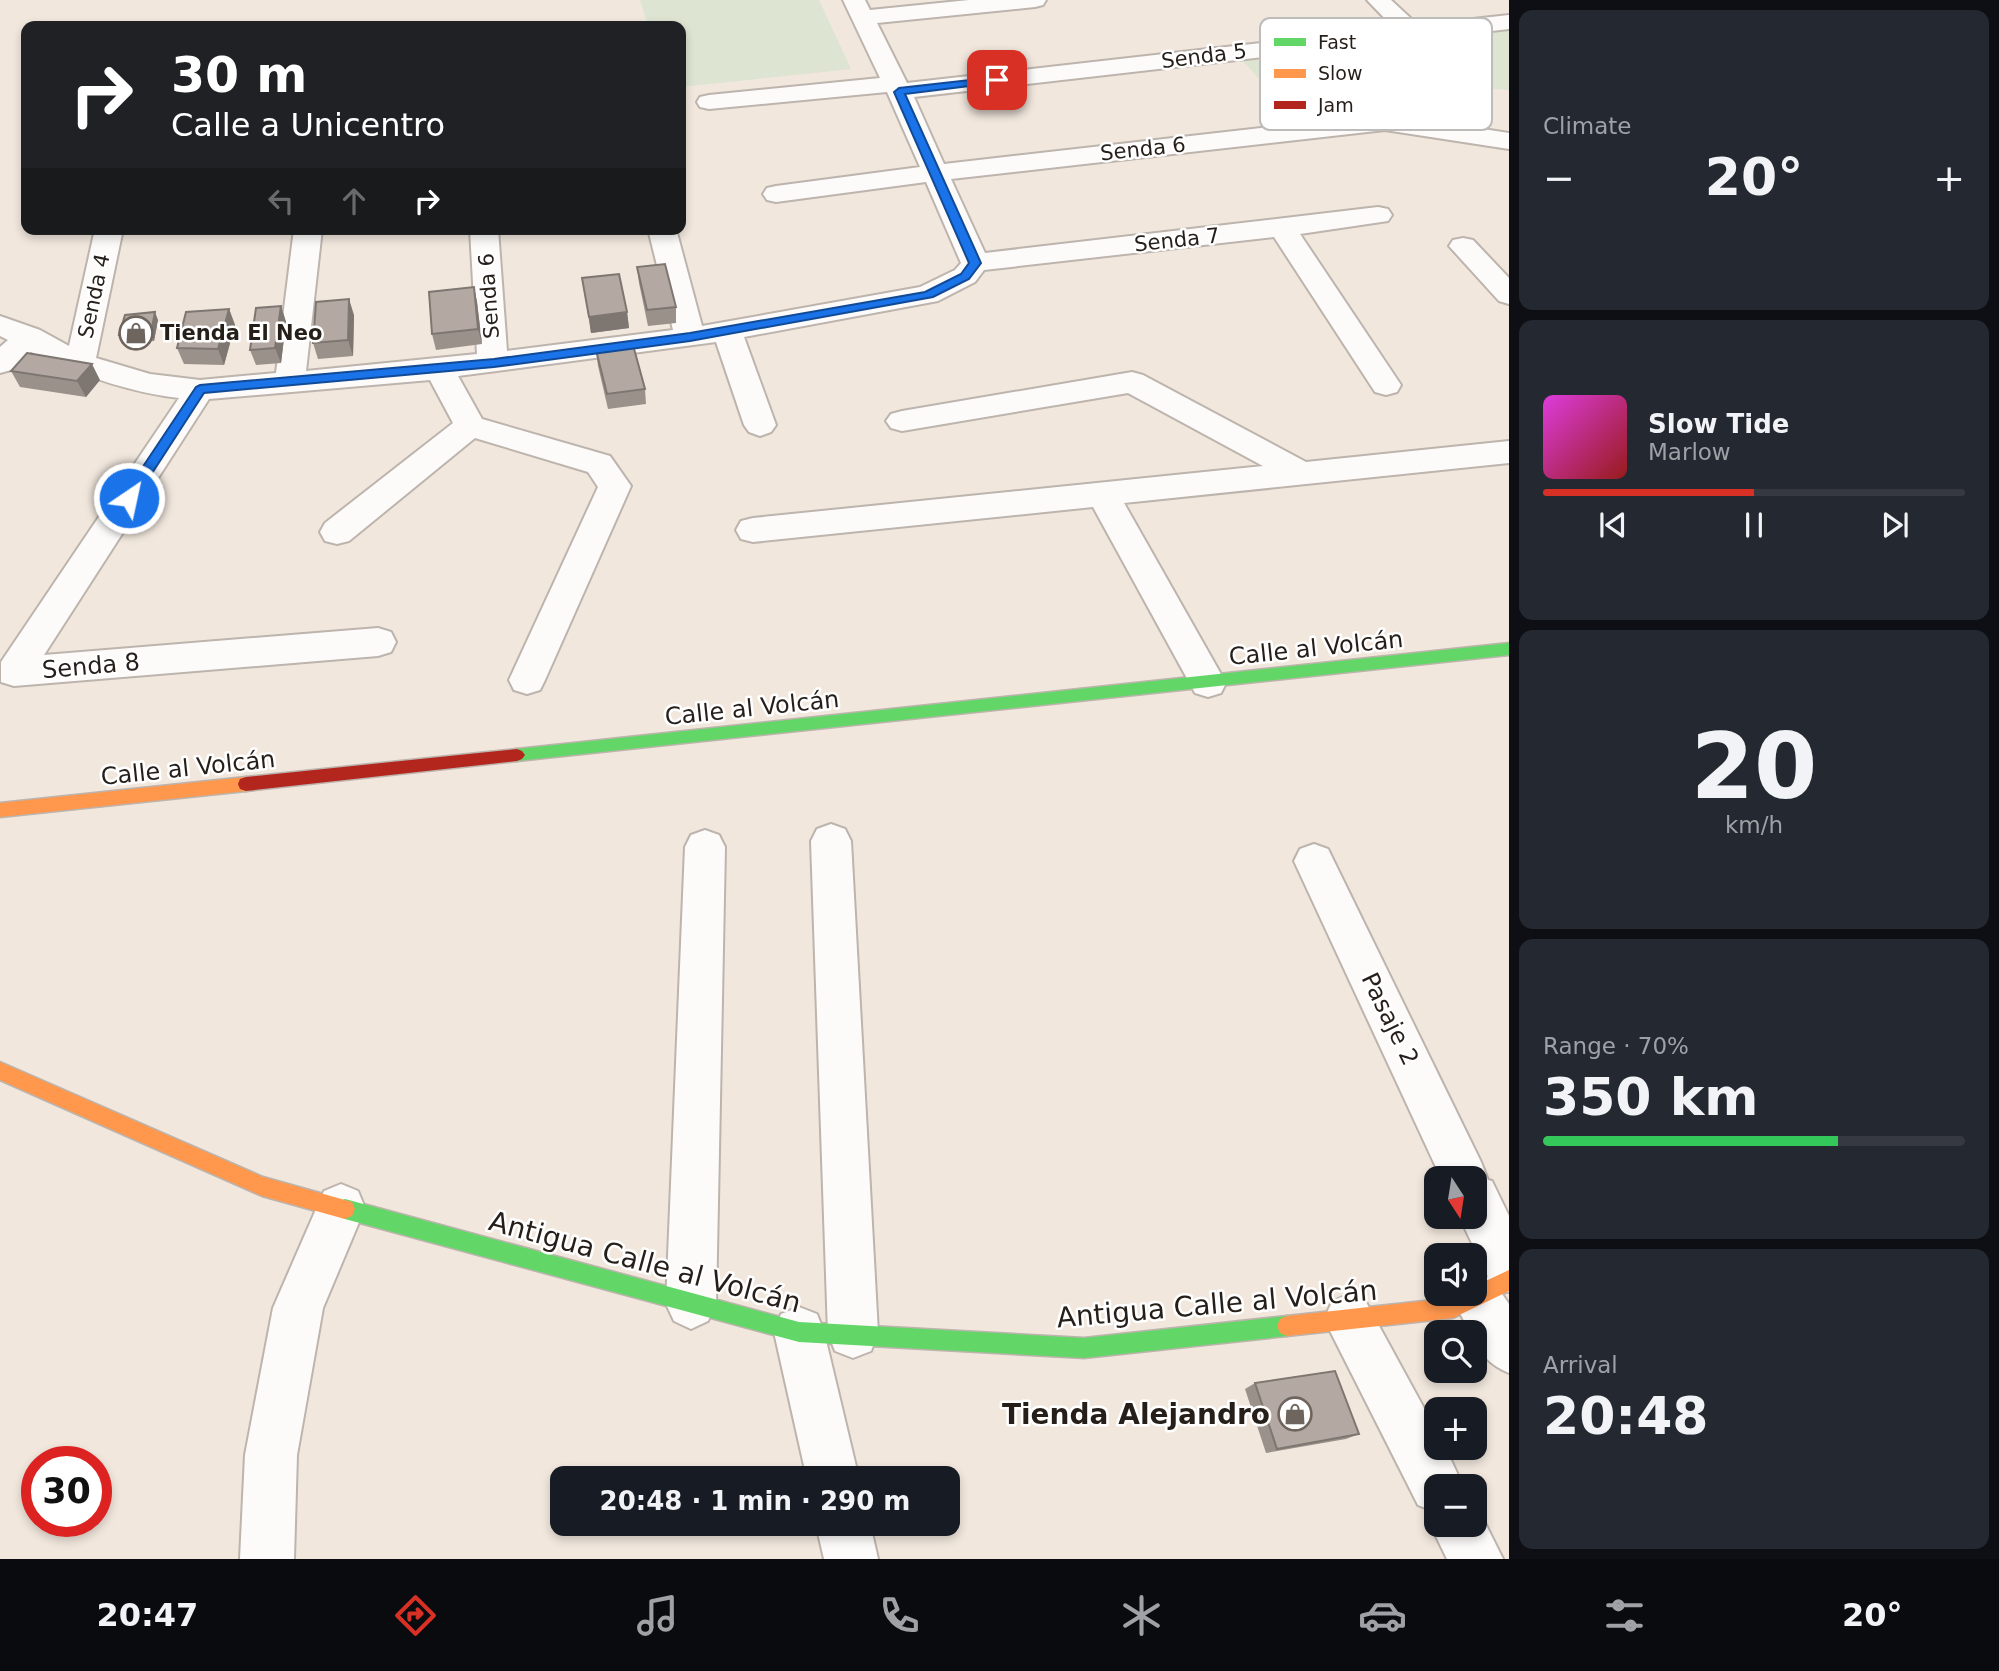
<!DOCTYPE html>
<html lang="en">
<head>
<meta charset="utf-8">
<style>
  body { margin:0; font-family:"DejaVu Sans",sans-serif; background:#242831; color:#f1f3f6; height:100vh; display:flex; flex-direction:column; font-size:26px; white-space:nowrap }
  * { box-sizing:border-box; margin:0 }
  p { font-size:23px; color:#9ea1a6 }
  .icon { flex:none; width:38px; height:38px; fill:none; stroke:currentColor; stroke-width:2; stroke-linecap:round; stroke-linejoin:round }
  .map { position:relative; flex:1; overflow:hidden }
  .details { display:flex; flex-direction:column; gap:10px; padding:10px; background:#0d0f14; width:490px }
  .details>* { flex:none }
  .banner { position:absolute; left:21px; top:21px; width:665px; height:214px; border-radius:14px; box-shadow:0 4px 10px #0003; background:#202124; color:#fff; overflow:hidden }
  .needle { width:46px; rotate:168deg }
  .tools { position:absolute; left:1424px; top:1166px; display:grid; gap:14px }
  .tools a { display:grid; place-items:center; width:63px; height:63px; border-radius:14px; background:#171b24; box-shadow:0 4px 10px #0003; font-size:35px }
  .speed { position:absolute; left:21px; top:1446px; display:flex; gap:14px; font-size:35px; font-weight:700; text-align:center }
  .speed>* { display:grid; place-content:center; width:91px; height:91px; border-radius:50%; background:#171b24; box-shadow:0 4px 10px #0003; line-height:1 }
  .speed .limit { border:10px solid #d22; background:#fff; color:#111 }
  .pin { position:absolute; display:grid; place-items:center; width:60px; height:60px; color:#fff; margin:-30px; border-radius:14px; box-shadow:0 4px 10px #0006 }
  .me { position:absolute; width:77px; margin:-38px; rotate:34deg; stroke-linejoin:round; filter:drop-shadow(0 0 5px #0008) }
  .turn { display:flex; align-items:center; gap:24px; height:147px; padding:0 35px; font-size:32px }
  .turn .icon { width:91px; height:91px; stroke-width:2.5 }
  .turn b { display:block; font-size:49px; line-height:60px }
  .lanes { display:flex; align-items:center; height:66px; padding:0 35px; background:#0003; justify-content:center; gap:35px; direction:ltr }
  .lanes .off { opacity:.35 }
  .big { font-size:52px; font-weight:700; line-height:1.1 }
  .details .card { flex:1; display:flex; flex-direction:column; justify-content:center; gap:10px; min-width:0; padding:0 24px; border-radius:14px; background:#242831 }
  .details .dial { align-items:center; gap:0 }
  .dial b { font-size:91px; line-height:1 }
  .song { display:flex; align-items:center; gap:21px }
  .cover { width:84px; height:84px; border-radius:10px; background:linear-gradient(135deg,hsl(300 70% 55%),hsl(0 70% 35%)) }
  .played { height:7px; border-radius:4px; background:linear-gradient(90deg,#d93025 50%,#363941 50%) }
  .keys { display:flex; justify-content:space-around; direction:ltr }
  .heat { display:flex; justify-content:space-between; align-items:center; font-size:38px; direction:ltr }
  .charge { height:10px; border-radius:5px; background:linear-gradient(90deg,#34c759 70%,#363941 0) }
  .trip { position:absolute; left:550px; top:1466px; width:410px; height:70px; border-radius:14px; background:#171b24; box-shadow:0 4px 10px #0003; font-weight:700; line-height:70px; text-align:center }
  .tab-bar { display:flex; height:112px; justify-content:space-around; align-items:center; background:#090b0e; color:#9ea1a6 }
  .tab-bar .icon { width:49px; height:49px }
  .tab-bar .active { color:#d93025 }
  .tab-bar b { font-size:32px; color:#f1f3f6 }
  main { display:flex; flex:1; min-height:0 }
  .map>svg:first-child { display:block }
</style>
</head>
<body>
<main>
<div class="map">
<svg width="1509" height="1559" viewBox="0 0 1509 1559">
  <rect width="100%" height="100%" fill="#f1e7dd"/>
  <!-- green -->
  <path fill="#dde4d1" d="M640,0h179l32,69 -170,18v-61h-33z
    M1509,26v64c-77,-6 -154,-2 -230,10l-41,-44z"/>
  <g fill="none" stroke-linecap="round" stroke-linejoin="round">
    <defs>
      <path id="street" d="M843,0h22l5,10 99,-10h77l-3,5 -8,2 -158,16 30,60 487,-55 -27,-28h24l27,25 91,-10v14l-595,68 30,67 441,-50 124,19v16l-124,-19 -434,49 34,74 393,-46 10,2 4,6 -4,6 -88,13 101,151 -4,7 -11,3 -11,-3 -101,-155 -290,33 -9,12 -37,19 -194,36 32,88 -5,7 -11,4 -11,-4 -5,-7 -28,-83 -258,34 24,43 128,37 21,30 -86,194 -5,10 -13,4 -13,-4 -5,-10 89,-193 -10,-15 -113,-34 -126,103 -12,3 -12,-3 -5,-9 5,-9 128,-100 -23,-43 -221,19 -165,256 334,-27 13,4 5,10 -5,10 -13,4 -364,30 -13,-4v-20l178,-264c-52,-6 -101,-24 -148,-46l-20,18 -11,3v-26l8,-7 -8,-4v-20l40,14 29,16 26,-117h28l-27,129 54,16 50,6 76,-7 18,-144h28l-16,142 171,-17 -7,-125h28l9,122 166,-21 -25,-101h28l26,97 218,-39 35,-17 6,-7 -35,-81 -150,20 -9,-2 -4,-6 4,-6 9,-2 144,-19 -33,-75 -178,17 -9,-2 -3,-5 3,-5 9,-2 171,-17z
        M1463,238l10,2 36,38v26l-10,-3 -50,-55 4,-6z
        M1132,372l11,3 163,87 203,-21v22l-385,40 102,180 -5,10 -13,4 -13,-4 -102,-186 -340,35 -12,-3 -5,-9 5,-9 12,-3 510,-52 -135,-73 -226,38 -11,-3 -5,-7 5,-7 11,-3z
        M831,824l14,5 6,12 27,492 -7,18 -18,7 -18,-7 -7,-18 -17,-492 6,-12z
        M705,830l14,5 6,12 -9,457 -8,17 -17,8 -17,-8 -8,-17 19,-457 6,-12z
        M1314,844l14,5 153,313 7,18 4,1 17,35v76l-11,-4 11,16v69c-17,-7 -34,-21 -34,-41h-5l-19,-36 1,-3h23v-21l13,5 -29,-61h16v-38h-34l-147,-317 6,-12z
        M341,1184l17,7 7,17 -42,100 -26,147 -3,104h-54l5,-104 28,-147 51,-117z
        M1349,1294l17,8 71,130v15h8l18,39h-26v38h38l1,-19 27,54h-56l-17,-35 5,-12 -17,-7 -94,-186 8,-17z
        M799,1307l18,7 7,18 35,147h-52l-33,-147 7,-18z
        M816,1524h54l8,35h-54z"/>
      <path id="fast" d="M1509,643v12l-992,106 -5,-2 -3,-4 3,-4 5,-2z
        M345,1199l454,123 285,16 203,-22 7,3 3,7 -3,7 -7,3 -203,22 -285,-16 -454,-123 -7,-3 -3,-7 3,-7z"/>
      <path id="slow" d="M246,777l6,2 2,5 -2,5 -6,2 -246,26v-14z
        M0,1062l263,115 89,25 3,7 -3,7 -7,3 -83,-23 -262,-116z
        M1509,1270v21l-56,27 -166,18 -7,-3 -3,-7 3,-7 7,-3 164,-18 10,-5h14v-7z"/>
      <path id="jam" d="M517,749l5,2 3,4 -3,4 -5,2 -271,30 -6,-2 -2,-5 2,-5 6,-2z"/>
    </defs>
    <!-- street casing -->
    <use href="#street" stroke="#bcb4ad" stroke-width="4"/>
    <!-- fast casing -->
    <use href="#fast" stroke="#bcb4ad" stroke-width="3"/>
    <!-- slow casing -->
    <use href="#slow" stroke="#bcb4ad" stroke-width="3"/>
    <!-- jam casing -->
    <use href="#jam" stroke="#bcb4ad" stroke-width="3"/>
    <!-- street -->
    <use href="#street" fill="#fdfbfa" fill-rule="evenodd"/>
    <!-- fast -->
    <use href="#fast" fill="#63d668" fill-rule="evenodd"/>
    <!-- slow -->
    <use href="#slow" fill="#ff974d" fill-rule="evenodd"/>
    <!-- jam -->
    <use href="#jam" fill="#b3261e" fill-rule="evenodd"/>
  </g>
  <!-- wall -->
  <path fill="#9b918b" d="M637,267l39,40v16l-28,3 -9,-43z
    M582,278l45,34 2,16 -38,5z
    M474,287l3,15 5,42 -46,6 -4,-16z
    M281,306l5,16 -5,41 -25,2 -6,-15z
    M229,309l6,16 -11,40 -40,-1 -7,-16z
    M354,315l-1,41 -35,3 -5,-16z
    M158,320l-4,21 -31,2 -4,-8z
    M596,350l49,39 1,15 -38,5 -10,-43z
    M11,371l89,9 -14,17 -66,-10z
    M1255,1383l104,51 -13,5 -80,14 -21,-64z"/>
  <!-- shaded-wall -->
  <path fill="#7e7671" d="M474,287l3,15 5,42 -4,-15z
    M349,299l5,16 -1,41 -5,-16z
    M281,306l5,16 -5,41 -6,-15z
    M229,309l6,16 -11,40 -6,-16z
    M155,312l3,8 -4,21 -3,-8z
    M627,312l2,16 -38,5 -2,-16z
    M92,364l8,16 -14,17 -9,-16z"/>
  <!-- building -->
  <path fill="#b4a9a2" stroke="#7e7671" stroke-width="2" d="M665,264l11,43 -29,3 -10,-43z
    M619,274l8,38 -38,5 -7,-39z
    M474,287l4,42 -46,5 -3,-42z
    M349,299l-1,41 -35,3 3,-41z
    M281,306l-6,42 -25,2 6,-42z
    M229,309l-11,40 -41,-1 9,-36z
    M155,312l-4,21 -32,2 6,-20z
    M633,345l12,44 -38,5 -11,-44z
    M27,353l65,11 -15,17 -66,-10z
    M1335,1371l24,63 -82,15 -22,-66z"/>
  <!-- route -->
  <path fill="#1a73e8" stroke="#114b97" stroke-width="2" d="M997,77l4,1v4l-96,12 76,169 -12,16 -36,18 -243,44 -196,26 -290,26 -70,108h-10l-2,-3 74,-111 4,-2 294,-26 196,-26 235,-41 36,-18 8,-11 -75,-171 5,-4z"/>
  <!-- icons -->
  <defs>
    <symbol id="shop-ring" viewBox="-11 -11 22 22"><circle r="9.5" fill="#fff" stroke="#6d655e" stroke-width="1.5"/><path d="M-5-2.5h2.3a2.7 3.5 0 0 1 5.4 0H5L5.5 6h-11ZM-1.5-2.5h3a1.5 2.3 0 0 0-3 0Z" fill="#6d655e"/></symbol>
  </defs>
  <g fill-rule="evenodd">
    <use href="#shop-ring" x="117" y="314" width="38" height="38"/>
    <use href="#shop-ring" x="1276" y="1395" width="38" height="38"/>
  </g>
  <g text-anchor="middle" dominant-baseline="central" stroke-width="5" stroke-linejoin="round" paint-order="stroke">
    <!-- far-street labels -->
    <g font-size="21" fill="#261f19" stroke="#fff">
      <text transform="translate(1204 56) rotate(-7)">Senda 5</text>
      <text transform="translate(1143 149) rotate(-6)">Senda 6</text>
      <text transform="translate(1177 240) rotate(-6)">Senda 7</text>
      <text transform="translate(94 296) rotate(-78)">Senda 4</text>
      <text transform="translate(489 296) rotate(-94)">Senda 6</text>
    </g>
    <!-- far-poi labels -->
    <g font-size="21" font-weight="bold" fill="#261f19" stroke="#fff" text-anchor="start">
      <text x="160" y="333">Tienda El Neo</text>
    </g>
    <!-- street labels -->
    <g font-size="24" fill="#261f19" stroke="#fff">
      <text transform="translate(1316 648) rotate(-6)">Calle al Volcán</text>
      <text transform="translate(91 666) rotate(-5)">Senda 8</text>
      <text transform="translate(752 708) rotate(-6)">Calle al Volcán</text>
      <text transform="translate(188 768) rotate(-6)">Calle al Volcán</text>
      <text transform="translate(1390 1019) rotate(64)">Pasaje 2</text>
    </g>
    <!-- near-street labels -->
    <g font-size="28" fill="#261f19" stroke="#fff">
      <text transform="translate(645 1262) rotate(15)">Antigua Calle al Volcán</text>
      <text transform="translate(1217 1304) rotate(-5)">Antigua Calle al Volcán</text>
    </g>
    <!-- near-poi labels -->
    <g font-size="28" font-weight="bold" fill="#261f19" stroke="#fff" text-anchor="end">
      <text x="1270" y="1414">Tienda Alejandro</text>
    </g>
  </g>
  <!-- legend -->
  <rect x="1260" y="18" width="232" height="112" rx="10" fill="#fff" stroke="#bebcba" stroke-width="2"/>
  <rect x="1274" y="38" width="32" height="8" fill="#63d668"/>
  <rect x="1274" y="69" width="32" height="9" fill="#ff974d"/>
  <rect x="1274" y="101" width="32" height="8" fill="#b3261e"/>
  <g font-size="19" fill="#261f19">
    <text x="1318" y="49">Fast</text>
    <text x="1318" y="80">Slow</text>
    <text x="1318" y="112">Jam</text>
  </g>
</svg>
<div class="tools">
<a><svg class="needle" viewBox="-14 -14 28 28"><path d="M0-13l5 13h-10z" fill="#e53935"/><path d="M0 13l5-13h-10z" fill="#9ea1a6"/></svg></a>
<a><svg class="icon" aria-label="sound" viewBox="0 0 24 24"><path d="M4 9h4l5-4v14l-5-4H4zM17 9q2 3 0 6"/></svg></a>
<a><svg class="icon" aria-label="search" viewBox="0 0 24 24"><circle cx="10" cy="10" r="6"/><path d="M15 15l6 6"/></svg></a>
<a>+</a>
<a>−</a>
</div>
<div class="speed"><div class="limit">30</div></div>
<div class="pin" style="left:997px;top:80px;background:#d93025"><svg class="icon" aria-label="arrive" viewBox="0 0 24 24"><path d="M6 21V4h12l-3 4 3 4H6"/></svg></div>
<svg class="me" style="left:129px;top:498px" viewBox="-20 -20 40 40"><circle r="17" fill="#1a73e8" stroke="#fff" stroke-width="3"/><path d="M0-11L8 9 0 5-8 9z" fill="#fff"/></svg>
<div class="trip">20:48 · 1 min · 290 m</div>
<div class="banner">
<div class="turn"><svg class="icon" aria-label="right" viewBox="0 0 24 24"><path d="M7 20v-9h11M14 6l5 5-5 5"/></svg><div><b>30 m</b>Calle a Unicentro</div></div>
<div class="lanes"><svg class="icon off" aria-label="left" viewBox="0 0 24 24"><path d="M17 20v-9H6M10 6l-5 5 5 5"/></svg><svg class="icon off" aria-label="ahead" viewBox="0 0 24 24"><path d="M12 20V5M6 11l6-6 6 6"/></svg><svg class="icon" aria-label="right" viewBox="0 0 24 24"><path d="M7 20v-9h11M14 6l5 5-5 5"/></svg></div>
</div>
</div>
<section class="details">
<div class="card"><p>Climate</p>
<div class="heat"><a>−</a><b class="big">20°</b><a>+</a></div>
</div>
<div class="card">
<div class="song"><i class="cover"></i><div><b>Slow Tide</b><p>Marlow</p></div></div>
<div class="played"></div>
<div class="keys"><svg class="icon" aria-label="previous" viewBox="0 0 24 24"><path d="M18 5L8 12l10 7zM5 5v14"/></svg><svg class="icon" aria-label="pause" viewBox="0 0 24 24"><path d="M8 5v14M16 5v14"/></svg><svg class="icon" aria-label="next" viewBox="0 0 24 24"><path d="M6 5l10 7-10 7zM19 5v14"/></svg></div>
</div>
<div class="card dial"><b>20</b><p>km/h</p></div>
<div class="card"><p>Range · 70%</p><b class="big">350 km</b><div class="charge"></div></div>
<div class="card"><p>Arrival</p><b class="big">20:48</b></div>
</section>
</main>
<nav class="tab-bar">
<b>20:47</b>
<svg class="icon active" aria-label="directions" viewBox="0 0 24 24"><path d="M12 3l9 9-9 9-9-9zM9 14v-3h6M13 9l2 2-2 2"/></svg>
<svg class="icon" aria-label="music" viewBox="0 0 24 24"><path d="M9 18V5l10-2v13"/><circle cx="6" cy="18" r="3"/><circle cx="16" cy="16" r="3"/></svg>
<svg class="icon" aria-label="phone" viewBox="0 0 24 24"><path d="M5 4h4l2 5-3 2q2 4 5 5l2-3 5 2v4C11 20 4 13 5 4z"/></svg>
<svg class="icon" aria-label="climate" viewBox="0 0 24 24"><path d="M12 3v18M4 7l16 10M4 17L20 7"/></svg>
<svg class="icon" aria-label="car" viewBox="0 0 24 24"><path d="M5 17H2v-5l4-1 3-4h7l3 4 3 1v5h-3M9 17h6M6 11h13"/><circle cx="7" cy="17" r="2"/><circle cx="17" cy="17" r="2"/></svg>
<svg class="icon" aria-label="filters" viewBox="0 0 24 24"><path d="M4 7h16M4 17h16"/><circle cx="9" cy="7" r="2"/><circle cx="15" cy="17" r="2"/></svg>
<b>20°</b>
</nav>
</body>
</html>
